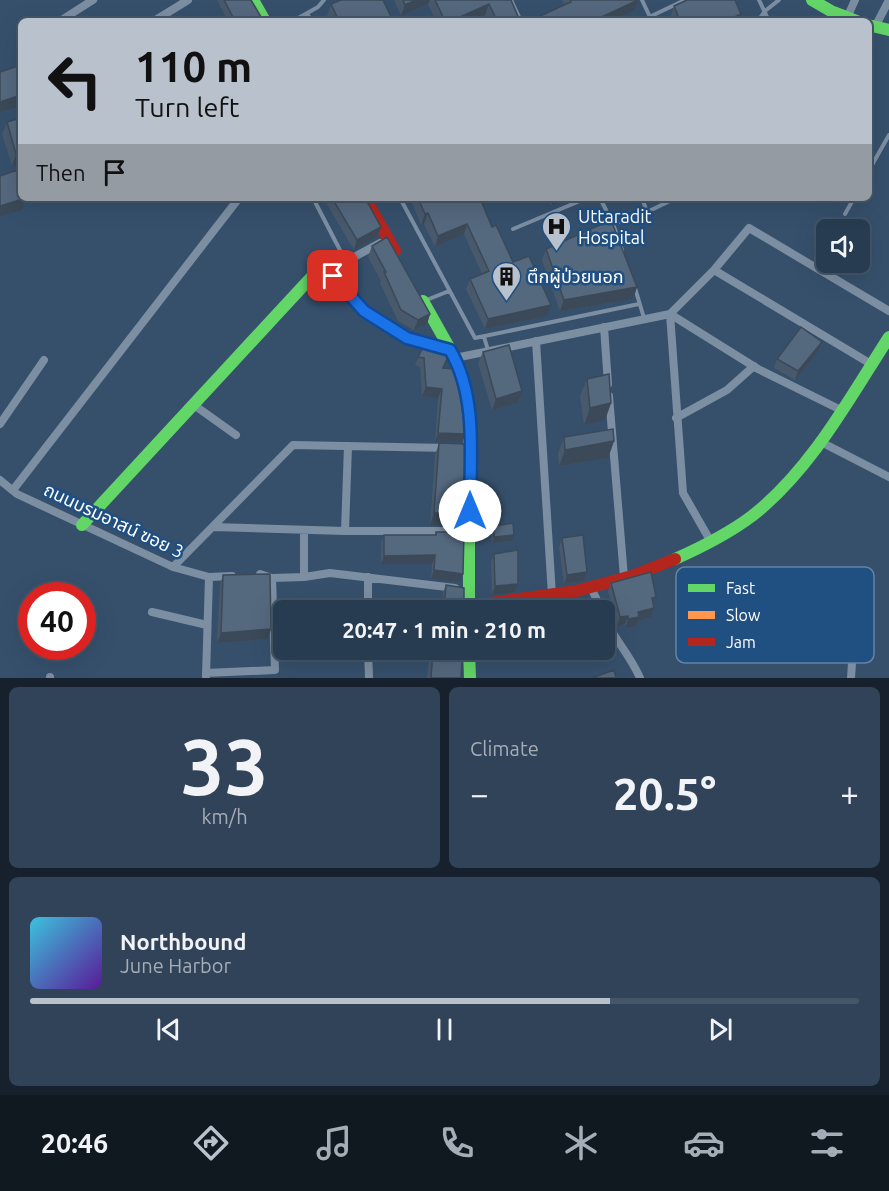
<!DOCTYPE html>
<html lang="en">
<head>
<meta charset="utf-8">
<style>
  body { margin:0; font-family:Ubuntu,"Noto Sans Thai",sans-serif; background:#304358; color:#f1f3f6; height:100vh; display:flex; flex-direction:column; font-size:22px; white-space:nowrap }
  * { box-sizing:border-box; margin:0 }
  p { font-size:20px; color:#a5adb7 }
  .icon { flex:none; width:33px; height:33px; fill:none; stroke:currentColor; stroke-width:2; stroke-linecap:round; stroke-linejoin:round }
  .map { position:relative; height:678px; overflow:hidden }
  .drawer { display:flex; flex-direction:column; gap:9px; padding:9px; background:#16212d; flex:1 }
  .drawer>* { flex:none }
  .guide { position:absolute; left:18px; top:18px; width:854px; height:183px; border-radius:9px; box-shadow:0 6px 24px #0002,0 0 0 2px #445668; background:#b9c2cc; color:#111; overflow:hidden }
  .tools { position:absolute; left:816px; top:219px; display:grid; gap:12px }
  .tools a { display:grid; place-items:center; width:54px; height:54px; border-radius:9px; background:#283c51; box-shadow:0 6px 24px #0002,0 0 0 2px #445668; font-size:30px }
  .speed { position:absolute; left:18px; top:582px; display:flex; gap:12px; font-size:30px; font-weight:700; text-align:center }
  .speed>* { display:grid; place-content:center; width:78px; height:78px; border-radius:50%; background:#283c51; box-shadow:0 6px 24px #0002,0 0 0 2px #445668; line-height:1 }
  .speed .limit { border:9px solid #d22; background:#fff; color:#111 }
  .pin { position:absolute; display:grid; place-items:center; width:51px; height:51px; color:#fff; margin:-26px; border-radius:12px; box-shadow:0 3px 9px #0006 }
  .me { position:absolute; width:66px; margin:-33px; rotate:0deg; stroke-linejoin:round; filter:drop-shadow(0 0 4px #0008) }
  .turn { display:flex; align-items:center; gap:21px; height:126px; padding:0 18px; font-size:27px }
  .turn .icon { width:78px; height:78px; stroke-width:2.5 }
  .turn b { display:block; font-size:42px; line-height:51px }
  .then { display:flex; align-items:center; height:57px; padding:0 18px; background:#0003; gap:12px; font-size:22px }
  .big { font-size:45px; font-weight:600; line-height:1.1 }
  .drawer .tile { flex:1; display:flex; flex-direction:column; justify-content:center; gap:9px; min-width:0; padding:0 21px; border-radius:9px; background:#304358 }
  .drawer .dial { align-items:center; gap:0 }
  .dial b { font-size:78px; line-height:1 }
  .song { display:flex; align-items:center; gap:18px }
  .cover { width:72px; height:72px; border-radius:9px; background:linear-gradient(135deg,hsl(190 70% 55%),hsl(270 70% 35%)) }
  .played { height:6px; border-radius:3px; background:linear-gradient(90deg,#b9c2cc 70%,#445668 70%) }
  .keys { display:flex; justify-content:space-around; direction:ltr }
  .heat { display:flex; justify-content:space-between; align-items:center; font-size:33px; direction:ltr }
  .drawer .tiles { flex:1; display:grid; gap:9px; grid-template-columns:1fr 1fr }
  .tile:last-child { grid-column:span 2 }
  .trip { position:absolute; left:273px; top:600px; width:342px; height:60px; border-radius:9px; background:#283c51; box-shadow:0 6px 24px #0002,0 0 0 2px #445668; font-weight:600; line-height:60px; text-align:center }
  .tabs { display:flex; height:96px; justify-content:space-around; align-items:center; background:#101820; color:#a5adb7 }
  .tabs .icon { width:42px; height:42px }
  .tabs .active { color:#b9c2cc }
  .tabs b { font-size:27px; color:#f1f3f6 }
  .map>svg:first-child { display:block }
</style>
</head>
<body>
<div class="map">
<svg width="889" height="678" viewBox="0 0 889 678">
  <rect width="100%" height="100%" fill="#36506c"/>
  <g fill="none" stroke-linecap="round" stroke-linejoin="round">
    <!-- lane -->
    <path stroke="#7c8ea2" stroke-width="4" d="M511,0l10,21
      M642,0l8,17
      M759,0l10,21
      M307,13l4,8
      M293,21l25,-14 6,-7
      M641,21l44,-21
      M758,21l7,-10 14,-11
      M868,172l21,-37
      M161,198l2,3 2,-3
      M313,198l29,56 -7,16
      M400,198l75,140 164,-34
      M600,198l13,26 9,26
      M642,198l5,14
      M845,214l9,-16
      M613,224l34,-12 29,-14
      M513,229l74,-31
      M635,288l9,30
      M424,301l25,-10
      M484,337l4,13"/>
    <!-- street -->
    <path stroke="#7c8ea2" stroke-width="8" d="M847,18l8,-18
      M60,21l33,-21
      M154,21l34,-21
      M875,27l14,-27
      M714,270l157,94
      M333,274l23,-18 24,-13
      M670,314l13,179 28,49
      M670,314l88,55 83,41
      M604,327l4,57
      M536,341l16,254
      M455,358l215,-44 44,-44 35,-42 140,83
      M609,396l15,181
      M194,405l42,30
      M676,418l51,-28 27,-24
      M0,424l44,-64
      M819,441l70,36
      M0,480l17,14 156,73 36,10 23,-1
      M13,490l226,-292
      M213,527l132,4h125
      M304,530v47
      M345,531l3,-85
      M173,567l120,-122 156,3
      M260,574l12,4 32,-1 26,-4 125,15
      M368,577v33
      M591,588l11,22
      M152,612l55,13
      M604,617c10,22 27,39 36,61
      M368,650l1,28
      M206,673l69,-3 -3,-92
      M206,676l3,-99
      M50,677v1
      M851,678l1,-15"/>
    <!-- fast -->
    <path stroke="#63d668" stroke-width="12" d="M253,0l12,21
      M812,0l19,11 26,10
      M868,25l21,5
      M423,301l32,57 14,50v202
      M82,525l235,-254 16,3 31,37 16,9
      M675,559c27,-12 53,-25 77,-43 59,-46 97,-117 137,-179
      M469,650l1,28"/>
    <!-- slow -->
    <path stroke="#ff974d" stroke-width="12" d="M380,320l27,17 43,12"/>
    <!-- jam -->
    <path stroke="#b3261e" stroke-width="12" d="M365,198l30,53
      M469,606l107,-15 56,-15 43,-17"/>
  </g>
  <!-- wall -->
  <path fill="#48596c" d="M217,0h34l10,17 5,4h-38z
    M394,0h117l9,21h-32l-3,-6 -14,6h-35l-8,-17 -27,12z
    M562,0h77l-4,10 -23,11h-75l1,-4 26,-12z
    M331,4l62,17h-63l-3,-5z
    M674,6l67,8 -2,7h-68l-1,-3z
    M7,122l14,41 -9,3 -10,-32z
    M326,198h39l12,39 -23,13 -29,-49z
    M410,198h70l12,29 21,35 38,43 -4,11 -62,13 -19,-40 4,-10 12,-5 -18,-40 -29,13 -11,-23 -3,1z
    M548,198h23l-20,8z
    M372,246l58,68 -3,10 -13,6 -16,-9 -18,-38 1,-2 -13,-24z
    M546,249l91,38 -4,12 -73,12 -18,-51z
    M426,341l18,27 21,66 -3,8h-27l3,-44 -16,-2 -2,-29 -5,-2z
    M819,351l-24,29 -21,-12 3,-9z
    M483,352l39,39 -4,12 -26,7 -14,-47z
    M587,379l24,24 -6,17 -21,5 -4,-29z
    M564,437l50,4 -6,17 -49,8 -1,-12z
    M439,443l26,70 -4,12h-31l5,-70z
    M494,526l20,9 -2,6 -20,2v-11z
    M436,532l24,50 -29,-3 1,-15h-51v-20l3,-9h51z
    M562,538l22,43 -20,3 -5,-37z
    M494,554l24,30 -3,8 -23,3 -1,-33z
    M223,575l48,54 -3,10 -51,4 3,-58z
    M611,583l45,14 -3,8 -2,12 -13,4 -2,5 -11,2v-4l-8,2 -9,-34z
    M446,585l18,3 -22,17 1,-12z
    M430,650h33l-2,28h-34z"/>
  <!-- shaded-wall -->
  <path fill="#3b4958" d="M416,0h14l-2,4 -27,12 4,-11z
    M639,0l-4,10 -23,11h-19z
    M489,4l-4,11 -14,6h-20z
    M741,14l-2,7h-13z
    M21,95v11l-21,6v-10z
    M21,153v10l-9,3 4,-12z
    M26,198l-4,12 -22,6v-10z
    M554,198h17l-20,8z
    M428,213l-4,11 -3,1 4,-11z
    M467,224l-3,10 -29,13 3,-11z
    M381,227l-4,10 -23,13 3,-10z
    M637,287l-4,12 -73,12 4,-11z
    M551,305l-4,11 -62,13 3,-10z
    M430,314l-3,10 -13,6 4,-10z
    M822,342l-3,9 -24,29 3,-9z
    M426,387l16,2 -4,9 -16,-2z
    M522,391l-4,12 -26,7 4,-11z
    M611,403l-6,17 -21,5 6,-17z
    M438,433l27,1 -3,8h-27z
    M614,441l-6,17 -49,8 6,-16z
    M434,513h31l-4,12h-31z
    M514,535l-2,6 -20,2 2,-6z
    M435,555l-3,9h-51l3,-8z
    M434,570l29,4 -3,8 -29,-3z
    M587,572l-3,9 -20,3 3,-9z
    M518,584l-3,8 -23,3 3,-9z
    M656,597l-3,8 -1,-7z
    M654,608l-3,9 -13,4 -2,5 -11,2 3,-9 10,-7z
    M628,616l-3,8 -8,2 3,-9z
    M271,629l-3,10 -51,4 4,-10z"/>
  <!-- building -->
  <path fill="#54687e" stroke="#3b4958" stroke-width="1.5" d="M224,0h27l10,17 5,4h-31z
    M341,0h42l10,21h-54l-8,-17z
    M403,0h13l-11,5z
    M435,0h76l9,21h-23l-8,-17 -38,17h-6z
    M570,0h68l-45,21h-53l-2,-4 33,-15z
    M687,0h48l6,14 -15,7h-46l-6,-15z
    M21,65v30l-21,7v-30z
    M21,118v35l-5,1 -9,-32z
    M17,170l4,12v16h5l-26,8v-30z
    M332,198h33l16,29 -24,13z
    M418,198h62l12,29 4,-2 17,37 16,-6 22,49 -63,14 -18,-40 19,-8 -22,-47 -29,12 -10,-23 -3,1z
    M611,220l26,67 -73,13 -18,-51z
    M387,237l43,77 -12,6 -17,-10 -17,-38h2l-14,-26z
    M801,327l21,15 -24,29 -21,-12z
    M426,341l22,6 2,5 -7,16 13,1 7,38 2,27 -27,-1 4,-44 -16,-2 -2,-29 -6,-1z
    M509,345l13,46 -26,8 -13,-47z
    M609,374l2,29 -21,5 -3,-29z
    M613,429l1,12 -49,9 -1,-13z
    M439,443l27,1 -1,69h-31z
    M513,523l1,12 -20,2v-11z
    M436,532h28l-1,42 -29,-4 1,-15 -51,1v-21h52z
    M583,535l4,37 -20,3 -5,-37z
    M518,550v34l-23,2 -1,-32z
    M651,572l5,25 -4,1 2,10 -16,4 1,5 -11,2v-3l-8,1 -9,-34z
    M270,574l1,55 -50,4 2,-58z
    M446,585l18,3v14l4,8h-27l4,-13z
    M433,650h30l-2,28h-30z
    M614,670l2,8h-24z"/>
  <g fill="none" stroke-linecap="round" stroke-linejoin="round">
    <defs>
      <path id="route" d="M333,276l31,35 43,27 43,12c28,47 20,108 20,161"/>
    </defs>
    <!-- route casing -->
    <use href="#route" stroke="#114b97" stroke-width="15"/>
    <!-- route -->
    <use href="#route" stroke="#1a73e8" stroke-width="10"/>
  </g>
  <!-- icons -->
  <defs>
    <symbol id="hospital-pin" viewBox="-11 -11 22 30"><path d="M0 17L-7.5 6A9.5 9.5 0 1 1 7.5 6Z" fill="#b9c2cc" stroke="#204f82"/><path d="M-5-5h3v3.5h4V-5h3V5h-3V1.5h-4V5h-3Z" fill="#111"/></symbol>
    <symbol id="building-pin" viewBox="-11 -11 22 30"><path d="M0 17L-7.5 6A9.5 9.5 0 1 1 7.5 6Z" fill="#b9c2cc" stroke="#204f82"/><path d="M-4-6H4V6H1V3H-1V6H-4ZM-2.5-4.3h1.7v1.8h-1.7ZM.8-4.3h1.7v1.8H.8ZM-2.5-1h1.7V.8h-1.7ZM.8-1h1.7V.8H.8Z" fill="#111"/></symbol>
  </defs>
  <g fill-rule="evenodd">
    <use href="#hospital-pin" x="540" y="210" width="33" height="45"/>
    <use href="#building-pin" x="490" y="260" width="33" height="45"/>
  </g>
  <g text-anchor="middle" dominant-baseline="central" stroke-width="5" stroke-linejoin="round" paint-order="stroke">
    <!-- poi labels -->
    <g font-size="18" fill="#fff" stroke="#204f82" text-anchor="start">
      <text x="578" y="216">Uttaradit<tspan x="578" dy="21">Hospital</tspan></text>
      <text x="527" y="276">ตึกผู้ป่วยนอก</text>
    </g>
    <!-- street labels -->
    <g font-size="18" fill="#fff" stroke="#204f82">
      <text transform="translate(114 520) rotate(25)">ถนนบรมอาสน์ ฃอย 3</text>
    </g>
  </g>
  <!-- legend -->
  <rect x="676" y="567" width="198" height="96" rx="9" fill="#204f82" stroke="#6384a8" stroke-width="1.5"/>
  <rect x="688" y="584" width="27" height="8" fill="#63d668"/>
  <rect x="688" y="611" width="27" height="8" fill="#ff974d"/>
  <rect x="688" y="638" width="27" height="8" fill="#b3261e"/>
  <g font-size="16" fill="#fff">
    <text x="726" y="594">Fast</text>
    <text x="726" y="621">Slow</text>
    <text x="726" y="648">Jam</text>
  </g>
</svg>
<div class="tools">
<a><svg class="icon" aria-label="sound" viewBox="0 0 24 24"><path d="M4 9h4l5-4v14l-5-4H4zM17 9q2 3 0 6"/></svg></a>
</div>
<div class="speed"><div class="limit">40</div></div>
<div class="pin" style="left:333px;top:276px;background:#d93025"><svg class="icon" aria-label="arrive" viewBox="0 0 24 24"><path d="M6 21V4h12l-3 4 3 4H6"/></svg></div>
<svg class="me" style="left:470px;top:511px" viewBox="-20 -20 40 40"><circle r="19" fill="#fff"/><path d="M0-13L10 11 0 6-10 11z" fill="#1a73e8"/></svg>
<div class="trip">20:47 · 1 min · 210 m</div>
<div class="guide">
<div class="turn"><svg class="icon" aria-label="left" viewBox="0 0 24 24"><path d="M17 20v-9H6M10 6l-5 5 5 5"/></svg><div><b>110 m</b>Turn left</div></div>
<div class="then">Then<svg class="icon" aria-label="arrive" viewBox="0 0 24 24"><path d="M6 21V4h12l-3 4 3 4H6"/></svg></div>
</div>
</div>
<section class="drawer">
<div class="tiles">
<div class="tile dial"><b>33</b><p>km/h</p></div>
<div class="tile"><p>Climate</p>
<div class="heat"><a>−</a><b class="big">20.5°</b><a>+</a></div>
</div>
<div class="tile">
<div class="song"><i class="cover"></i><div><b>Northbound</b><p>June Harbor</p></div></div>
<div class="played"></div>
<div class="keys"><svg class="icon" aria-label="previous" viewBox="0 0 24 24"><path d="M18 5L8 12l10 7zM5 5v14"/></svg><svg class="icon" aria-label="pause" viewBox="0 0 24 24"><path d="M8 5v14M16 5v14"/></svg><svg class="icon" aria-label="next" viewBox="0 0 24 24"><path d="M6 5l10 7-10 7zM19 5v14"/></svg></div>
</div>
</div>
</section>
<nav class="tabs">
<b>20:46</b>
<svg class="icon active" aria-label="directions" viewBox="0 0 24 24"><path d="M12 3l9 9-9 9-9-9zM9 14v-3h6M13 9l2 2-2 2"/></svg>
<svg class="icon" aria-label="music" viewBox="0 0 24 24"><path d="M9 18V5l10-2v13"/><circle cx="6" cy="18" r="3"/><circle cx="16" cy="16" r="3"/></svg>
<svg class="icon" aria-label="phone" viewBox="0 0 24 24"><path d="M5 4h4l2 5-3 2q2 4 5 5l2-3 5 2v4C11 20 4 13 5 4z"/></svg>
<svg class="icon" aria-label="climate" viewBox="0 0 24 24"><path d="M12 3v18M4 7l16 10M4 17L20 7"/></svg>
<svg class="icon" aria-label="car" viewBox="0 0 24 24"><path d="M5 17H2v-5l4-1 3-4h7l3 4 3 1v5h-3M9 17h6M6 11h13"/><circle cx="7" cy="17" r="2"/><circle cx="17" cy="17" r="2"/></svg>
<svg class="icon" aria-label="filters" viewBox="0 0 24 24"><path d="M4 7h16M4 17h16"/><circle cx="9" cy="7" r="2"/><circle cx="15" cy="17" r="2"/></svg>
</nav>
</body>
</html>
